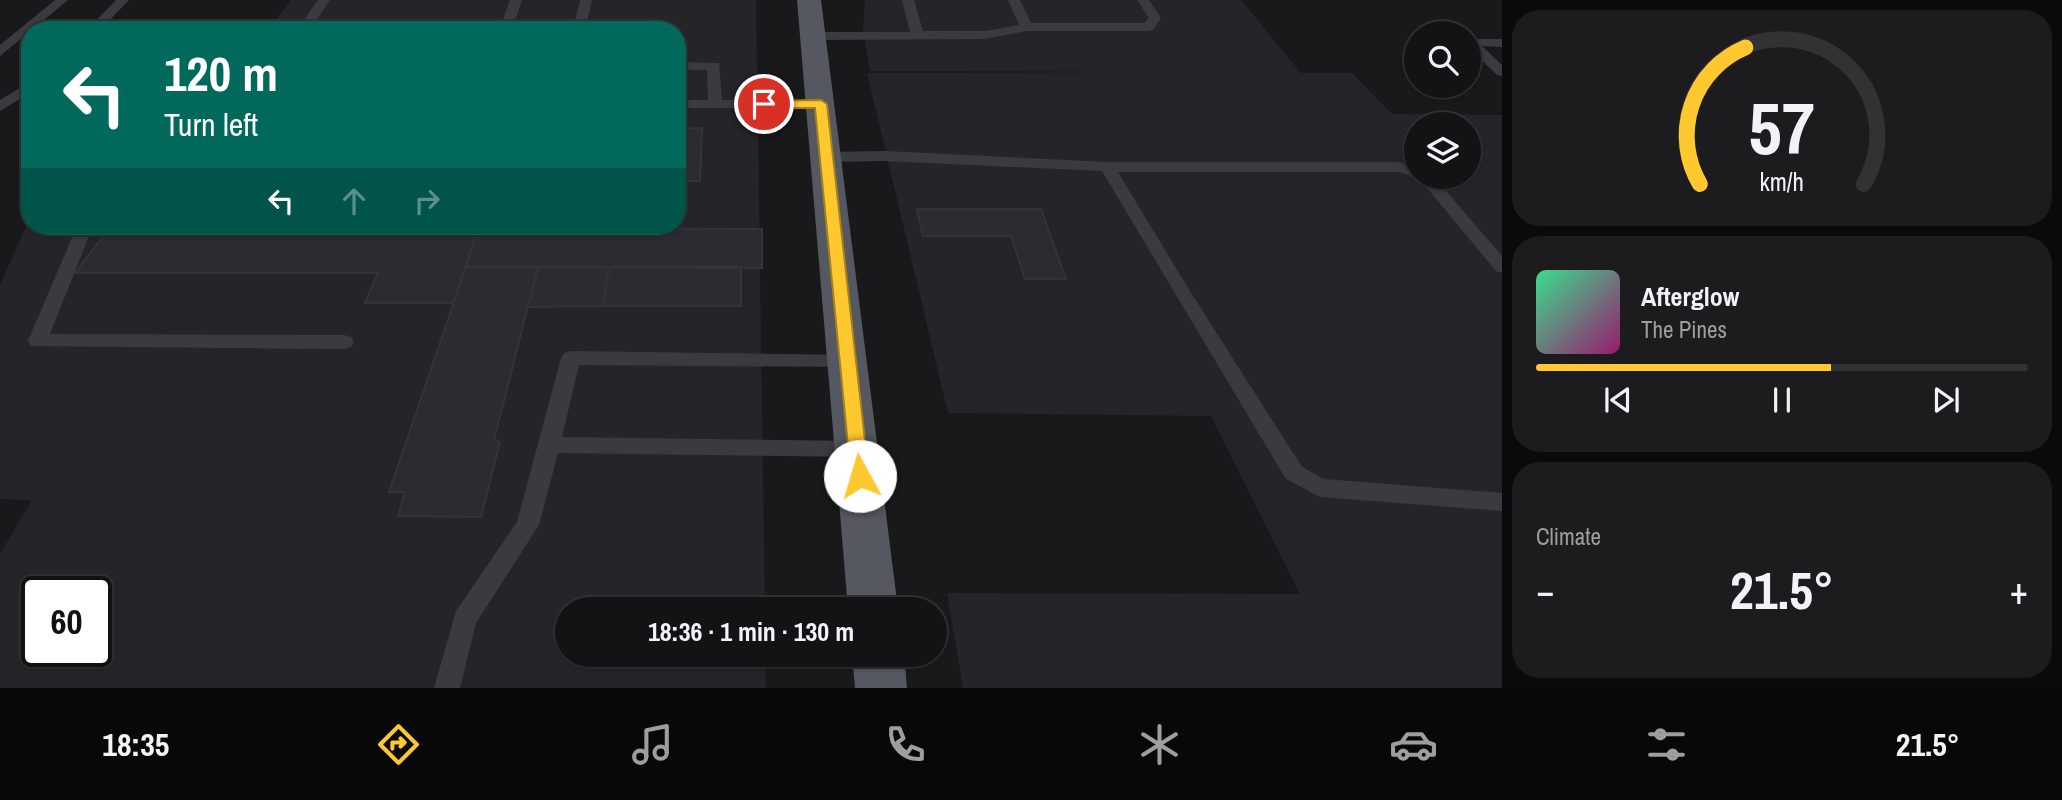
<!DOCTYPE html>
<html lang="en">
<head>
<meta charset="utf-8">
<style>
  body { margin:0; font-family:"Archivo Narrow",sans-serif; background:#1c1c1e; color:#f1f3f6; height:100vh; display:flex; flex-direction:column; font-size:26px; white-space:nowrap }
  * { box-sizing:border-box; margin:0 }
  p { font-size:23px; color:#9d9ea0 }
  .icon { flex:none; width:38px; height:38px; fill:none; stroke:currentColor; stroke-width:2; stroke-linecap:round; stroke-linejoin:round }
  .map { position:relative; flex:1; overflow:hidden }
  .side { display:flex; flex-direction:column; gap:10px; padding:10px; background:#0a0a0c; width:560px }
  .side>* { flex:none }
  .guide { position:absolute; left:21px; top:21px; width:665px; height:214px; border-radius:28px; box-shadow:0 2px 5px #0004,0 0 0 2px #323234; background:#00695c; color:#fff; overflow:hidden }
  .buttons { position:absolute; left:1404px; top:21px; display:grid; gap:14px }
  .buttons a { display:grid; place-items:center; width:77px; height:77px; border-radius:50%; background:#131315; box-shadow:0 2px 5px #0004,0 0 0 2px #323234; font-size:35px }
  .speed { position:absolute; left:21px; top:576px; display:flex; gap:14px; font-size:35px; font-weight:700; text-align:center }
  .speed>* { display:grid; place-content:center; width:91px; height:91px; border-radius:50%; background:#131315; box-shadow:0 2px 5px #0004,0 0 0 2px #323234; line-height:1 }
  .speed .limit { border:4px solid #111; border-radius:10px; background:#fff; color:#111 }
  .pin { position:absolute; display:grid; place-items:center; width:60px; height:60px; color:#fff; margin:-30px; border:4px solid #fff; border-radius:50%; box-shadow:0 2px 7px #0007 }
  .me { position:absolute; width:77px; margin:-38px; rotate:354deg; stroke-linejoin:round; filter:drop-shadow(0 0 5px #0008) }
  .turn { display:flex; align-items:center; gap:24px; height:147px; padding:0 28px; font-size:32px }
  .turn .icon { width:91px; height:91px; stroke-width:2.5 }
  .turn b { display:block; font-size:49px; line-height:60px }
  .lanes { display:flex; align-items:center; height:66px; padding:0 28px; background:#0003; justify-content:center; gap:35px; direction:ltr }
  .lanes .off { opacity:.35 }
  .big { font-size:52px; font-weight:700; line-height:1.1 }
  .side .tile { flex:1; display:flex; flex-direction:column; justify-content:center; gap:10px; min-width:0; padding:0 24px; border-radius:28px; background:#1c1c1e }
  .side .dial { align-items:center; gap:0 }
  .dial svg { height:182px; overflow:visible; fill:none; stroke:#323234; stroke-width:7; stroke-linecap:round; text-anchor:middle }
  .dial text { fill:#f1f3f6; stroke:none }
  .song { display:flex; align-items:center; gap:21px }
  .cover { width:84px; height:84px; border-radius:10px; background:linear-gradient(135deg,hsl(150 70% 55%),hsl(320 70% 35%)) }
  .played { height:7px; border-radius:4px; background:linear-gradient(90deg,#ffc82e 60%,#323234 60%) }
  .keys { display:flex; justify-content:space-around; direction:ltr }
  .heat { display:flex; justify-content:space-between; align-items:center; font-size:38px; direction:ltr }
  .trip { position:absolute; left:555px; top:597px; width:392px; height:70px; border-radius:35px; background:#131315; box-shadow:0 2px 5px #0004,0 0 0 2px #323234; font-weight:700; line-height:70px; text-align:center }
  .menu { display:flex; height:112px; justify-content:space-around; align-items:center; background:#080808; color:#9d9ea0 }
  .menu .icon { width:49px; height:49px }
  .menu .current { color:#ffc82e }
  .menu b { font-size:32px; color:#f1f3f6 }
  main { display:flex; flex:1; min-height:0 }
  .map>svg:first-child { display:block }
</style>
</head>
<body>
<main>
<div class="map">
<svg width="1502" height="688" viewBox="0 0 1502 688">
  <rect width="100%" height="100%" fill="#19191c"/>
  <!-- built -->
  <path fill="#252529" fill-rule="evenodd" d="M291,0h465l9,609h-198v45l198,1 1,33h-766v-134l32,-54 -32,-1v-214l30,-67v8h647v-196h-409zM37,592h59v59h-59z
    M865,0h376l60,73h51l40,41 110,1v573h-539l-16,-95 353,1 -89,-178 -263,-3 -81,-340 310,-1 -307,-1 -7,-41zM1416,124h52v53h-52z"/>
  <!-- building -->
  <path fill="#2c2c30" stroke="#333338" stroke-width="2" d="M702,128l-2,53h-23v-52z
    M917,209h124l25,70h-41l-14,-43h-88z
    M111,226h368l-26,77h-88l13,-30h-303z
    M478,228l284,1v39l-296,-1z
    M466,267h72l-44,173 6,2 -19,75 -83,-1 7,-24h-16z
    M538,267h71l-6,39 -75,1z
    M609,267h132v39h-138z"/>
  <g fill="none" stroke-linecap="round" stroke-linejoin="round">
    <!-- service -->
    <path fill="#3a3a41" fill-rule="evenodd" d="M55,0h13l-68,56v-11z
      M116,0h13l-29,30h-13z
      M318,0h12l-20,30h-13z
      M510,0h12l-10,30h-13z
      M580,0h12l-7,30h-12z
      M902,0h12l9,31h62l34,-6 -11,-25h12l11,23h113l5,-5 -12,-18h12l12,18 -8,12 -5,1h-122l-41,8 -172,1 -6,-4 6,-4h97z
      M1468,39h34v8l-20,-1 20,19v11l-5,-1 -29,-28z
      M677,62l42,1 3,37h99l7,4 -7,4h-144v-8h31l-1,-30h-30z
      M30,82v11l-30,18v-11z
      M885,151l222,11h292l17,6v9h18l68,79v17l-6,-2 -78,-94 -21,-5h-279l70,116 114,179 22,12 178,14v18l-182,-14 -34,-18 -184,-308 -217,-10 -59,1 -8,-5 8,-5z
      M77,226h16l-43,108 294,1 7,2 3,5 -3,5 -7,2 -313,-3 -3,-5z
      M571,351l284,4 3,5 -3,5 -7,2 -269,-2 -17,72 295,4 8,2 3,6 -3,6 -8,2 -299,-4 -19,72 -63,98 -16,65h-26l22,-77 61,-89 44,-164 3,-5z"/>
    <!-- primary -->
    <path fill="#555761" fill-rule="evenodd" d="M797,0h24l77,609h-50z
      M852,654h52l3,34h-52z"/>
  </g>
  <!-- route -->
  <path fill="#ffc82e" stroke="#a6821e" stroke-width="2" d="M821,100l6,4 42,372 -3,5 -6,2 -6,-2 -3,-5 -36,-368h-51l-6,-4 6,-3z"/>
</svg>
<div class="buttons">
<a><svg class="icon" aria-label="search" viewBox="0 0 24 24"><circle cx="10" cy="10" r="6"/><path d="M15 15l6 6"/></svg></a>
<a><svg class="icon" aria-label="layers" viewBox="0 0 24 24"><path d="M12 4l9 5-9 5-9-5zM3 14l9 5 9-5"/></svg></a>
</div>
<div class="speed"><div class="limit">60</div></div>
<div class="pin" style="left:764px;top:104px;background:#d93025"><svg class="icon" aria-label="arrive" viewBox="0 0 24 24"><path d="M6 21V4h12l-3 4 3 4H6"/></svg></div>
<svg class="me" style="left:860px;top:476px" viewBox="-20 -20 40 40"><circle r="19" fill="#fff"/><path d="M0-13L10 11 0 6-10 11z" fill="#ffc82e"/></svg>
<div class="trip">18:36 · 1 min · 130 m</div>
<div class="guide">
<div class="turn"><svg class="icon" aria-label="left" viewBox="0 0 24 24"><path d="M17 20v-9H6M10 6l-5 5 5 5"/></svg><div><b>120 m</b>Turn left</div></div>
<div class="lanes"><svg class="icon" aria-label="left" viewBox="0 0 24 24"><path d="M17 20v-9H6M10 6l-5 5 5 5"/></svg><svg class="icon off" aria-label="ahead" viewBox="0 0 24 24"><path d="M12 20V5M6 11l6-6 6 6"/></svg><svg class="icon off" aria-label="right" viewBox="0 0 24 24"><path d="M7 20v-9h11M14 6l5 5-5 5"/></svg></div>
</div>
</div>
<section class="side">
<div class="tile dial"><svg viewBox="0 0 100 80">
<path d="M14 69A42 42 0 1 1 86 69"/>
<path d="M14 69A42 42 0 0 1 34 9" stroke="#ffc82e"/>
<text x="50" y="56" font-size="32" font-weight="700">57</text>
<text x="50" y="72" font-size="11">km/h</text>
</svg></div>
<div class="tile">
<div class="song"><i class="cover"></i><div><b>Afterglow</b><p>The Pines</p></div></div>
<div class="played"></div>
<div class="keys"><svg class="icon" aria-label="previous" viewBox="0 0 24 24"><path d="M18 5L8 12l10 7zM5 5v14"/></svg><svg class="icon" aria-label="pause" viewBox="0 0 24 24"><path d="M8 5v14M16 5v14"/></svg><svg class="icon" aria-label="next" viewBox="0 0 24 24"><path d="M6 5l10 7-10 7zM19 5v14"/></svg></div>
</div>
<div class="tile"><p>Climate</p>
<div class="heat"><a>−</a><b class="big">21.5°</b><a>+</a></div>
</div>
</section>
</main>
<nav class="menu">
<b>18:35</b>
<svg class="icon current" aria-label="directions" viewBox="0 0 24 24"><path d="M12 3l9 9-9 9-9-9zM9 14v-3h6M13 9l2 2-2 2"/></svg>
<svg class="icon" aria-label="music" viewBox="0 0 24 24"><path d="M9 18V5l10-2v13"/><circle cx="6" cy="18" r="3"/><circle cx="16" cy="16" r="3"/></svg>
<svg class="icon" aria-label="phone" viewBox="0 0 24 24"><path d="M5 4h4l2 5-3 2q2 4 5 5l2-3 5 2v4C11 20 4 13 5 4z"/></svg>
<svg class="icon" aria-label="climate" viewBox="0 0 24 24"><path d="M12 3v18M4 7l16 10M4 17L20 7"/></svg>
<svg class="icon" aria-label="car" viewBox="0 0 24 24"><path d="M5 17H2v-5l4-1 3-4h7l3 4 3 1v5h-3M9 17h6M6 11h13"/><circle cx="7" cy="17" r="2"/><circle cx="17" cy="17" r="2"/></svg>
<svg class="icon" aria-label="filters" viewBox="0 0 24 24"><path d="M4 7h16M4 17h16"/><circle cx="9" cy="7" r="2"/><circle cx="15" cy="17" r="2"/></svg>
<b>21.5°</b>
</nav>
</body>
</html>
